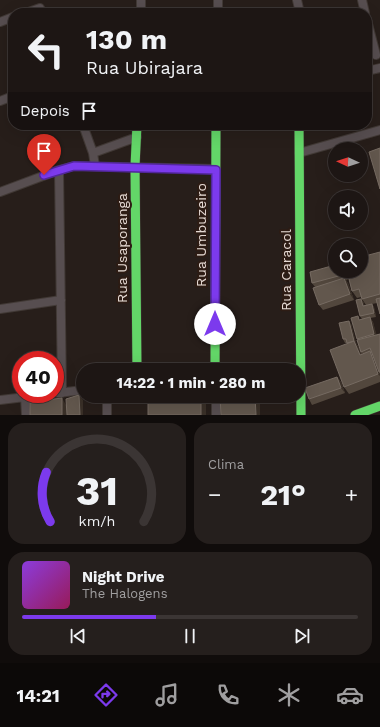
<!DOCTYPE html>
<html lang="pt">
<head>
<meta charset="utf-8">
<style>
  body { margin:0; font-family:"Work Sans",sans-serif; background:#251f1d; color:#f1f3f6; height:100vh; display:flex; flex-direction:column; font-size:15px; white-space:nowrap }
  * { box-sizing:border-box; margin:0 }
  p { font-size:13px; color:#a09fa0 }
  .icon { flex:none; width:22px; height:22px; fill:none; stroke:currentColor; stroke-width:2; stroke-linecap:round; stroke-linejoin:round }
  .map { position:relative; height:415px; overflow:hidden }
  .details { display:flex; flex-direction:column; gap:8px; padding:8px; background:#100c0b; flex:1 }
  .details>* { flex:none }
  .banner { position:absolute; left:8px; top:8px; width:364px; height:122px; border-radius:16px; box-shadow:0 4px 16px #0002,0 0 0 1px #3b3534; background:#1d1614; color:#f1f3f6; overflow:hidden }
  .needle { width:26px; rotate:273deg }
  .controls { position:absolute; left:328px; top:142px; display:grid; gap:8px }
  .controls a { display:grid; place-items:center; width:40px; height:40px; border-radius:50%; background:#1d1614; box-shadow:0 4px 16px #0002,0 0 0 1px #3b3534; font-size:20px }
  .speed { position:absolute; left:12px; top:351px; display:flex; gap:8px; font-size:20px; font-weight:700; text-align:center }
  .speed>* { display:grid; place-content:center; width:52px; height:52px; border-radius:50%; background:#1d1614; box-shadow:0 4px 16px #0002,0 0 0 1px #3b3534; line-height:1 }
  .speed .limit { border:6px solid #d22; background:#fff; color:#111 }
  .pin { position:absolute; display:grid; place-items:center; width:34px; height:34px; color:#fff; margin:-41px -17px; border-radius:50% 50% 50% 0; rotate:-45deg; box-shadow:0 0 4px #0007 }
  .pin .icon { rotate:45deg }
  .me { position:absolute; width:44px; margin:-22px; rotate:0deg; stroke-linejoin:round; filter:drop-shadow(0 0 3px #0008) }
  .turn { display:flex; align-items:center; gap:14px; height:84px; padding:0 12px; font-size:18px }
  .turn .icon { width:52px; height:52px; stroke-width:2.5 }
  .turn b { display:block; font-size:28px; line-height:34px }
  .then { display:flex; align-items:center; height:38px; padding:0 12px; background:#0003; gap:8px; font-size:15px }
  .big { font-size:30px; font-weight:700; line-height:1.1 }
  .details .card { flex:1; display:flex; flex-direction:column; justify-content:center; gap:6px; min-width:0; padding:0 14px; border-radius:16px; background:#251f1d }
  .details .dial { align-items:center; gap:0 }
  .dial svg { height:104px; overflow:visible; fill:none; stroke:#3b3534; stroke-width:7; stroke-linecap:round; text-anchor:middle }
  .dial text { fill:#f1f3f6; stroke:none }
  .song { display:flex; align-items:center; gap:12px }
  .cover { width:48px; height:48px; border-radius:6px; background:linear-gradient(135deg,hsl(270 70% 55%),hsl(330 70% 35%)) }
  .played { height:4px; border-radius:2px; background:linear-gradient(90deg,#7c3aed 40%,#3b3534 40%) }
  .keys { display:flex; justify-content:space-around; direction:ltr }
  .heat { display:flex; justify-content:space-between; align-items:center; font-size:22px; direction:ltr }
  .details .tiles { flex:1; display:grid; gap:8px; grid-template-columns:1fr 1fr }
  .card:last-child { grid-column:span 2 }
  .trip { position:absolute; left:76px; top:363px; width:230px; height:40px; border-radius:20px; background:#1d1614; box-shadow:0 4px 16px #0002,0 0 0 1px #3b3534; font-weight:700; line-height:40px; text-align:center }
  .tab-bar { display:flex; height:64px; justify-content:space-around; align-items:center; background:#0c0908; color:#a09fa0 }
  .tab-bar .icon { width:28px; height:28px }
  .tab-bar .active { color:#7c3aed }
  .tab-bar b { font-size:18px; color:#f1f3f6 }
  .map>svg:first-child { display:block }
</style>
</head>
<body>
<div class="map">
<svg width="380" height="415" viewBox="0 0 380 415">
  <rect width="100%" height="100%" fill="#271e1a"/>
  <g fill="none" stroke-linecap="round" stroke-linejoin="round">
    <defs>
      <path id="street" d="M297,0l3,13
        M362,0l3,13
        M26,13l14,-5
        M141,13v-13
        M218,13v-13
        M367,20l9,35
        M0,22l13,-5
        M367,71l13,-3
        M0,101l13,-5
        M83,125l10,28 2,13
        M93,153l44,-16
        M299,153l81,-23
        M59,170l3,223
        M0,192l59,-22 15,-4 142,3
        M0,309l61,-9
        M58,393l25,-3
        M107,396v19
        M216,396v19
        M25,397l1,18
        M0,400l50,-6"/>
      <path id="fast" d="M137,125l-2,41 2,204
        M299,125l2,290
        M215,370l1,-245
        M355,415l25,-9"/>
    </defs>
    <!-- street casing -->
    <use href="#street" stroke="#413935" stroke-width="10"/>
    <!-- fast casing -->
    <use href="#fast" stroke="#413935" stroke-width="10"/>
    <!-- street -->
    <use href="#street" stroke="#574e50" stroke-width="8"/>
    <!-- fast -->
    <use href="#fast" stroke="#63d668" stroke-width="9"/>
  </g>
  <!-- wall -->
  <path fill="#52473d" d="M380,252v62l-3,-11 -5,1 2,3 2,10 -6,1 3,4 3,13 4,-1v48l-31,12 -5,-7 3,-43v-1h-2l-2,-4 8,-15 5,19 3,5 3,6h1l-2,-2 -4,-13 4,-19 1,-1 -2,-3 1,-17 3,4v2h2l-4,-6 -1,-2 -4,1 -5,-7 -3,-12 -3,1 2,3 6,17 -31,10 -4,-5 -4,-18 -3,-4 -2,-11 51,-1z
    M337,377l4,5 4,11 -33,12 -3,-6z"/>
  <!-- shaded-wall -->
  <path fill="#3a3028" d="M345,271h2l2,8 -3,-5z
    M344,278l4,5 6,17 -4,-6z
    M361,299l3,4 1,6 -2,-3z
    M372,304l2,3 2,10 -2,-4z
    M370,317l3,5 5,18 -4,-6z
    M349,321l2,3 5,19 3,5 5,14 -4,-7 -6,-14z
    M370,351l5,7 4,14 1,2v2l-2,-2z
    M337,377l4,5 4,11 -4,-5z
    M79,395l4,5v15h-3z
    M201,396h5v19h-5z
    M255,396h5v19h-4z
    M62,398l4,7 1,10h-5z"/>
  <!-- building -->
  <path fill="#62574d" stroke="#766b62" d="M380,148v41l-11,-37z
    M380,252v42l-18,5 -3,-10 -7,2 -5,-20h14v-14z
    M335,265v6h10l1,3 -34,9 -2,-11z
    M344,278l6,16 -31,11 -6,-17z
    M380,298v16l-4,-15z
    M361,299l2,7 9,-2 2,9 -14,3 -4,-16z
    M358,316l1,4 11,-3 4,17 -17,5 -6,-21z
    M349,321l5,20 -7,2 -1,-4h-3l-4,-16z
    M380,334v38h-1l-9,-24 -9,4 -4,-12z
    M354,341l6,14 10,-4 8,23 -34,13 -14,-37z
    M337,377l4,11 -32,11 -4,-11z
    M79,395l1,20h-13l-1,-16z
    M148,396h53v19h-53z
    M220,396h35l1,19h-35z
    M62,398v17h-32v-13z"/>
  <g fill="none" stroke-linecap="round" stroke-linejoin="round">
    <defs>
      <path id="route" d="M44,175l30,-9 142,4 -1,154"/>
    </defs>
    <!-- route casing -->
    <use href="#route" stroke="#51269a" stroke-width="10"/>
    <!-- route -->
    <use href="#route" stroke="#7c3aed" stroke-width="7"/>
  </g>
  <g text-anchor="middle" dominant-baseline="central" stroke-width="4" stroke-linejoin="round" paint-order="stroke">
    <!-- street labels -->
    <g font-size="14" fill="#e5d9d3" stroke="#2d1c14">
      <text transform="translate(201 235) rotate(-90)">Rua Umbuzeiro</text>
      <text transform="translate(122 248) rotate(-90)">Rua Usaporanga</text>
      <text transform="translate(286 270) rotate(-90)">Rua Caracol</text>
    </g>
  </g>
</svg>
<div class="controls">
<a><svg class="needle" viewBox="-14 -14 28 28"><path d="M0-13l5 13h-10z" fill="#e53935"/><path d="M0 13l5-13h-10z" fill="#a09fa0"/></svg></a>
<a><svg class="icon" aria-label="sound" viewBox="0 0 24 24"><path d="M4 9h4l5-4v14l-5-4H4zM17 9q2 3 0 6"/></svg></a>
<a><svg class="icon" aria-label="search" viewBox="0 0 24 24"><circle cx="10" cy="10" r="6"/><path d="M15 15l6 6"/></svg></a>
</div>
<div class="speed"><div class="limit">40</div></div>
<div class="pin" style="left:44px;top:175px;background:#d93025"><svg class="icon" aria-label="arrive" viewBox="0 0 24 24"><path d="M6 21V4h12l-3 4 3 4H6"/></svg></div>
<svg class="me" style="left:215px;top:324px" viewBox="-20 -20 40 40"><circle r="19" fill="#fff"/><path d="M0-13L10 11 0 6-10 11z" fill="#7c3aed"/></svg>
<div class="trip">14:22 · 1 min · 280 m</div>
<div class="banner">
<div class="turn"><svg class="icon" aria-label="left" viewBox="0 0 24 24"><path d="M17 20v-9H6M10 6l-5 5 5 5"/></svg><div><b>130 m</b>Rua Ubirajara</div></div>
<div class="then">Depois<svg class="icon" aria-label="arrive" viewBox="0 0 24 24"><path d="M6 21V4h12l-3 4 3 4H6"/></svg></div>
</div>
</div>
<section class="details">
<div class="tiles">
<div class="card dial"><svg viewBox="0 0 100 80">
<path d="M14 69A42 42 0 1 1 86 69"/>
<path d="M14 69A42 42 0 0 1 11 31" stroke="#7c3aed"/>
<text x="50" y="56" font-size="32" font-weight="700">31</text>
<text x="50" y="72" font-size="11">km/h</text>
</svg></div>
<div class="card"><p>Clima</p>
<div class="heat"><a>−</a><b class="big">21°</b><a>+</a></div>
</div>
<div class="card">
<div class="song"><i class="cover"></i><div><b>Night Drive</b><p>The Halogens</p></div></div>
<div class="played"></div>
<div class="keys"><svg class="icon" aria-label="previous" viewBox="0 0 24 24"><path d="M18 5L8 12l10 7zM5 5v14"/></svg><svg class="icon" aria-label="pause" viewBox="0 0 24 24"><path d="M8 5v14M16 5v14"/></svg><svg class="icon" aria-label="next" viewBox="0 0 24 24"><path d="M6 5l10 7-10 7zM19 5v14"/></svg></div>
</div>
</div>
</section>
<nav class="tab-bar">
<b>14:21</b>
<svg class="icon active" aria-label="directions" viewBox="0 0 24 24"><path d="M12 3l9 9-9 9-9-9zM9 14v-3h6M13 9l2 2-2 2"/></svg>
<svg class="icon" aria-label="music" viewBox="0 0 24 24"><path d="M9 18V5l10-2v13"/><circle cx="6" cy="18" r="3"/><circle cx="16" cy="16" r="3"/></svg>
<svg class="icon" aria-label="phone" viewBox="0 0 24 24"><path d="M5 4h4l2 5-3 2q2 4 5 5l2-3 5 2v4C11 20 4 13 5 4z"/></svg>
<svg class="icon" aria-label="climate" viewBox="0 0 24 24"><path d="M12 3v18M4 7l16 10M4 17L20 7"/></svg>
<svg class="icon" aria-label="car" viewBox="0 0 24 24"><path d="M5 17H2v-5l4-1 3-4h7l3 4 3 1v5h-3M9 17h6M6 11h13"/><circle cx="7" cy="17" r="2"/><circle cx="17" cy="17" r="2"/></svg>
</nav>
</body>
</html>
